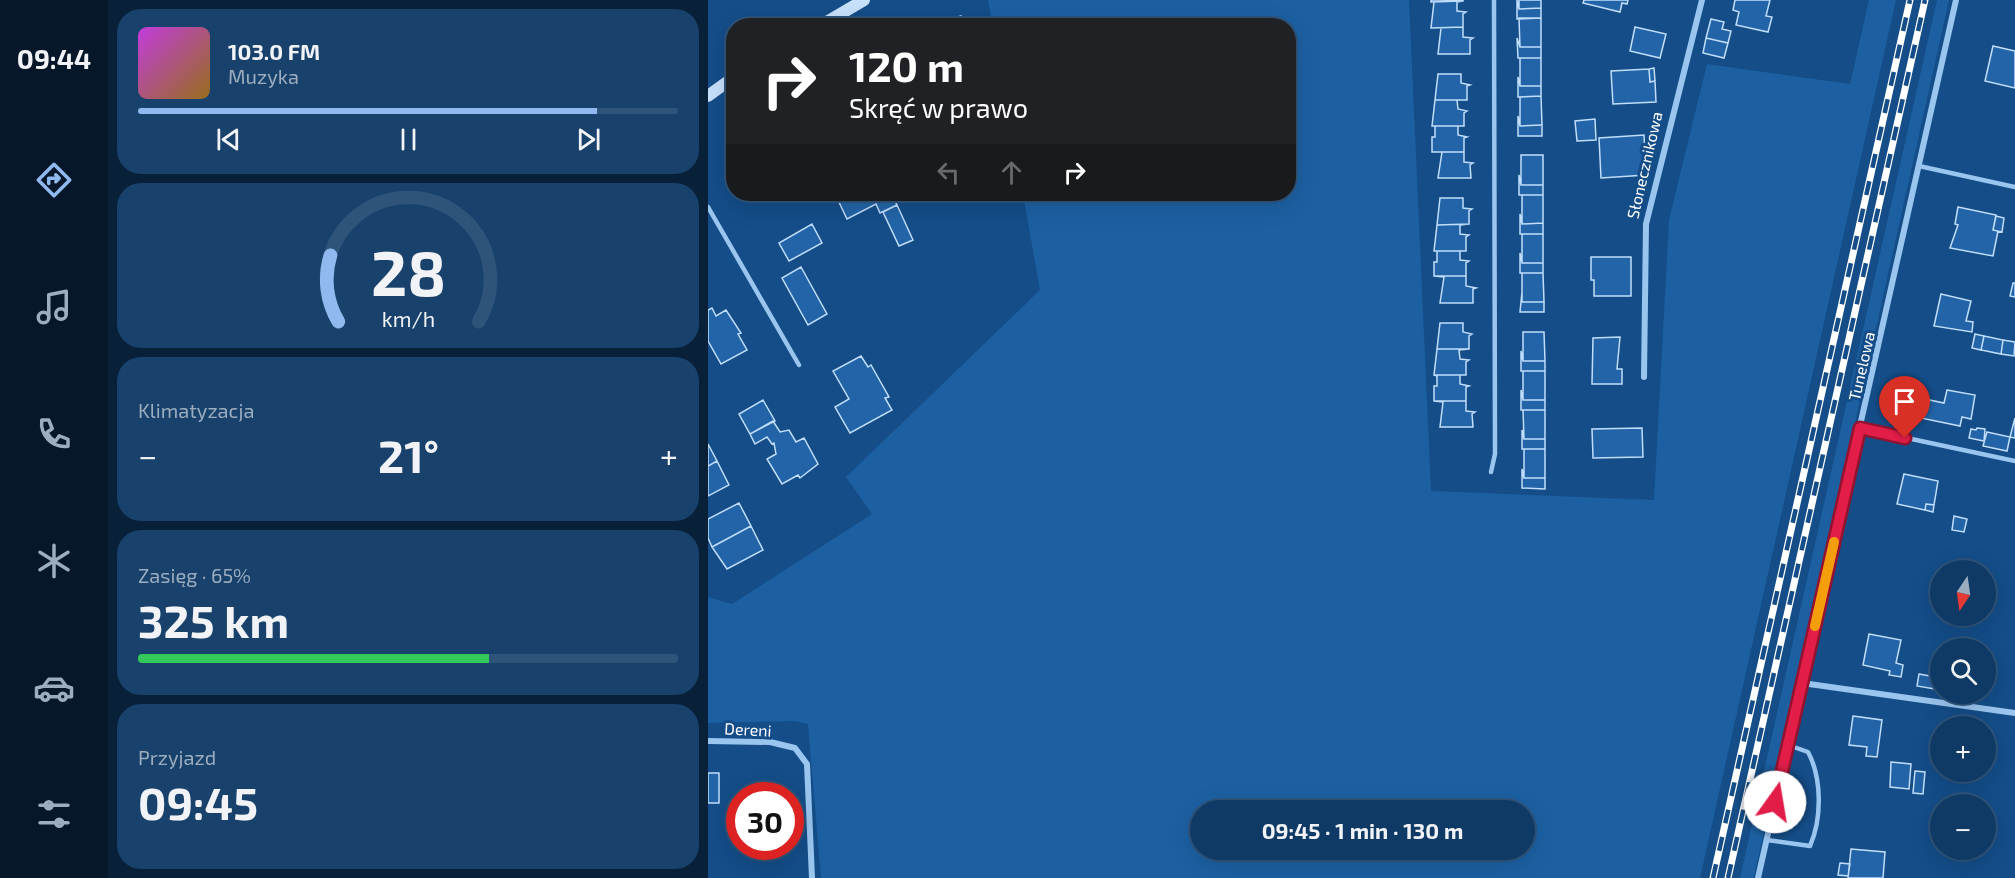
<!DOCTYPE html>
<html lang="pl">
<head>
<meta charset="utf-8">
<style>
  body { margin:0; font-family:"Exo 2",sans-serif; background:#18416c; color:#f1f3f6; height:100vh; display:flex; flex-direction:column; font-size:22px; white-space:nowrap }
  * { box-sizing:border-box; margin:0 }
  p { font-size:20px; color:#9badbf }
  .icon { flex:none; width:33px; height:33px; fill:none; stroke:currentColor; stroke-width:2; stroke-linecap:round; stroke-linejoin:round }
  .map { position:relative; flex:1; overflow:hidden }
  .details { display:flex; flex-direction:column; gap:9px; padding:9px; background:#082038; width:600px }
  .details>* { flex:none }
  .guide { position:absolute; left:18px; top:18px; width:570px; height:183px; border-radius:24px; box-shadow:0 6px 24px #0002,0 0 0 2px #2f547a; background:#202124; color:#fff; overflow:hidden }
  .needle { width:39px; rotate:193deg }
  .tools { position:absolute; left:1222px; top:560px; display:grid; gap:12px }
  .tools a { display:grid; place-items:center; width:66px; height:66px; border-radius:50%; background:#0f3a66; box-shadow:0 6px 24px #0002,0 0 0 2px #2f547a; font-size:30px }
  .speed { position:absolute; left:18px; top:782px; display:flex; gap:12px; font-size:30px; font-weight:700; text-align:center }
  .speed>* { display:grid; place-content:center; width:78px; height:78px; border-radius:50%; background:#0f3a66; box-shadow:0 6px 24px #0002,0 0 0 2px #2f547a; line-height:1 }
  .speed .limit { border:9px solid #d22; background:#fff; color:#111 }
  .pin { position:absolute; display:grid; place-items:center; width:51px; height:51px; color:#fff; margin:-62px -26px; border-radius:50% 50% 50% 0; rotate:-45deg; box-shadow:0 0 6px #0007 }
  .pin .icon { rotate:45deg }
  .me { position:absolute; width:66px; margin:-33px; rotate:13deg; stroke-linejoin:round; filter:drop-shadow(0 0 4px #0008) }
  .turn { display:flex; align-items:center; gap:21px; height:126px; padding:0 24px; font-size:27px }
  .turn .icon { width:78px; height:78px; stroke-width:2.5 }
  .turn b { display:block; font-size:42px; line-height:51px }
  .lanes { display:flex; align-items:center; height:57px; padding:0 24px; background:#0003; justify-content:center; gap:30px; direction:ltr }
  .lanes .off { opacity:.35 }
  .big { font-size:45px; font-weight:700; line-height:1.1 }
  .details .tile { flex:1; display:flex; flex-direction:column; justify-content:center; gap:9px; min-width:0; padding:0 21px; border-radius:24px; background:#18416c }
  .details .dial { align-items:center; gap:0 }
  .dial svg { height:156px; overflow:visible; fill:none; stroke:#2f547a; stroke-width:7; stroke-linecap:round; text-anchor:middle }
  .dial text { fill:#f1f3f6; stroke:none }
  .song { display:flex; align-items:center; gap:18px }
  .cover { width:72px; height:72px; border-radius:9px; background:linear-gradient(135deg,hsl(290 70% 55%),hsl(40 70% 35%)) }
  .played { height:6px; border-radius:3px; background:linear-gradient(90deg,#90b9f0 85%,#2f547a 85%) }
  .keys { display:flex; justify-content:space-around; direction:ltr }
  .heat { display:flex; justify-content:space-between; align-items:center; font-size:33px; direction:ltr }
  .charge { height:9px; border-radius:4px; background:linear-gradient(90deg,#34c759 65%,#2f547a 0) }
  .trip { position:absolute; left:482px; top:800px; width:345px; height:60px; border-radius:30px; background:#0f3a66; box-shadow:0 6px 24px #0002,0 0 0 2px #2f547a; font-weight:700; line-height:60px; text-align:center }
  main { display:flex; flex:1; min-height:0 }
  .tabs { display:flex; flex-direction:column; width:108px; justify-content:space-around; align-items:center; background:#061729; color:#9badbf }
  .tabs .icon { width:42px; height:42px }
  .tabs .current { color:#90b9f0 }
  .tabs b { font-size:27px; color:#f1f3f6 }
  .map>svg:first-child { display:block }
</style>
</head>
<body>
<main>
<nav class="tabs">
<b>09:44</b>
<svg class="icon current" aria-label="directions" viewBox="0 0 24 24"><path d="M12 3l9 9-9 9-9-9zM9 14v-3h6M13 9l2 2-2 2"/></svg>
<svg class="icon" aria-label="music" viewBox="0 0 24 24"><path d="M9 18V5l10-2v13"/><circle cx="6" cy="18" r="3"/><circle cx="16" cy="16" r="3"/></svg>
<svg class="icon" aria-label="phone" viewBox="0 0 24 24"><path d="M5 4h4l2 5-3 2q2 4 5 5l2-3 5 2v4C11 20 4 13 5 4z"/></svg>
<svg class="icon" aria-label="climate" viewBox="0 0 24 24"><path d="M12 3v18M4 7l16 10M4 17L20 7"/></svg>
<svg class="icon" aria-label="car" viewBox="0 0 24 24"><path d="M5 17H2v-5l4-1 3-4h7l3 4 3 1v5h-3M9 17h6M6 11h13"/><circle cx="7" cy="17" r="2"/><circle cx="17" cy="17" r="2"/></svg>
<svg class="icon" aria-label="filters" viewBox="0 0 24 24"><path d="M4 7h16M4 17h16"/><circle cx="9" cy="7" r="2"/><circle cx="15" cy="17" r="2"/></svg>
</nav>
<section class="details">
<div class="tile">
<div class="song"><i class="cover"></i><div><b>103.0 FM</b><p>Muzyka</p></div></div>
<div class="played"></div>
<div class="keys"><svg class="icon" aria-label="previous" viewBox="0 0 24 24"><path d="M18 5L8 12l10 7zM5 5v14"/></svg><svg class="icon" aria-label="pause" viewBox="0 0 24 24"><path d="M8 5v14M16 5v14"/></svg><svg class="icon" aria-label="next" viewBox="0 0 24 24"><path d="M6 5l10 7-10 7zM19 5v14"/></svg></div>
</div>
<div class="tile dial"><svg viewBox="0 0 100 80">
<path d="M14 69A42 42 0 1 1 86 69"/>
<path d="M14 69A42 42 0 0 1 10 35" stroke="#90b9f0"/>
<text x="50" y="56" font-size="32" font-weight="700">28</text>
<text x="50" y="72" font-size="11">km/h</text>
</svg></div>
<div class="tile"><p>Klimatyzacja</p>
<div class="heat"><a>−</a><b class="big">21°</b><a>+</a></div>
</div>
<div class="tile"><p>Zasięg · 65%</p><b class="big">325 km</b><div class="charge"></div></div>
<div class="tile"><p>Przyjazd</p><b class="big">09:45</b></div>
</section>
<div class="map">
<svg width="1307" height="878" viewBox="0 0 1307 878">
  <rect width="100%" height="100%" fill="#144d88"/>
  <!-- green -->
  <path fill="#1c60a2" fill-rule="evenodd" d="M280,0h421l22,491 223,9 15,-280 38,-156 143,20 19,-84h27l-196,878h-879l-13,-154 -14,-3 -86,2v-126l24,7 140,-90 -26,-37 194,-187 -17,-96h265v-168l-295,-1zM492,810h324v39h-324z
    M1229,0h12l-194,872 -2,6h-13z"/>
  <!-- building -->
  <path fill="#2264a7" stroke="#c0defb" stroke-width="1.5" d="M723,0h32v1l-32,1z
    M809,0l2,9 22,-1v10l-24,1z
    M811,0h22v8l-22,1z
    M876,0h44l-1,4 -5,-1 -2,9 -37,-9z
    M1027,0h35l-4,16 6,1 -4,15 -32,-7 3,-13 -6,-2z
    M755,1l-6,1v9l9,1 -3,2v13l-32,1 3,-26h-3z
    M253,16l2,10h-36z
    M811,18h22v29h-21z
    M1003,19l13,3 -2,7 9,2 -3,12 -22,-5z
    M755,27v10l10,1 -3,2v14h-32l3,-26h-10z
    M927,27l31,7 -6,24 -30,-7z
    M809,38l3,9h21v11h-23z
    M998,38l22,5 -4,15 -21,-5z
    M1285,46l22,5v37l-30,-7z
    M812,58h21v28h-21z
    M946,68l1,13 -5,1 -1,-13z
    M941,69l1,13 5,-1 1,21 -43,2 -2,-33z
    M730,74h23v9l9,2 -3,1v14h-32z
    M810,77l2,9h21v10l-23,1z
    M833,96l1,29 -22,1v-29z
    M727,100h32h-10l1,9 9,2 -3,2v13h-32z
    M810,116l2,10 22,-1v11h-24z
    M887,119l1,21 -19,1 -2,-20z
    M724,126h32h-6v9l9,2 -3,1v14h-32v-15h3v-11z
    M936,135l2,40 -45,3 -2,-40z
    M724,152h32v10l9,1 -3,2 1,13h-33l4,-26z
    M813,155h22v30h-22z
    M811,175l2,10h22v10h-24z
    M133,194h50l6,11 -17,8 -4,-9 -29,15 -11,-23z
    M814,195h21v28l-21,1z
    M732,198h23v10l9,1 -3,2v13l-32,1z
    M189,205l16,35 -14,6 -16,-34z
    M1250,207l38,8 -3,15 5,1 -5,25 -43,-8 8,-23 -3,-1z
    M812,214l2,10 21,-1v11h-23z
    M1288,216l8,2 -2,14 -9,-2z
    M104,224l10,19 -33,18 -10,-18z
    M761,224l-9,1v9l9,1 -3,2v14h-32l3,-26z
    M814,234h21v29h-21z
    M726,251h32h-6v9l9,1 -3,2v13h-32v-14h3v-11z
    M812,253l2,10h21v10h-23z
    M883,257h40v39h-37v-16h-3z
    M93,267l26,47 -19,11 -26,-47z
    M814,273h21l1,29h-22z
    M726,276h32v10l10,2 -3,1v14h-33l4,-26z
    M1305,283h2v14l-5,-1z
    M814,292v10h22v10h-24z
    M1233,294l30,7 -5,20 7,1 -1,10 -38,-6z
    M4,308l4,8 10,-6 15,23 -3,1 9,16 -26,14 -13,-23v-31z
    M732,323h23v9l9,2 -3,2v13h-32z
    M815,332h21l1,29h-22z
    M1267,334l9,2 -3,14 -9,-2z
    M1276,336l19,4 -2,14 -20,-4z
    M912,337l-3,32h5v15h-30l1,-46z
    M1295,340l12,2 -1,14 -13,-2z
    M729,349h32l-10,1 1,9 9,1 -3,2v13h-32z
    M813,351l2,10h22v10h-24z
    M153,356l7,11 3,-2 18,32 -4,1 7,12 -42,23 -15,-26 14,-8 -16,-28z
    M815,371h22v29h-22z
    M726,375h32h-6v9l9,2 -3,1v14h-32v-15h3v-10z
    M813,390l2,10h22v10h-24z
    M1239,390l28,5 -4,24 -9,-2 -2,9 -44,-9 4,-19 24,5z
    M55,400l12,21 -25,13 -11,-20z
    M726,401h32v10l9,1 -3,2 1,13h-33l3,-25z
    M815,410h22v29h-21z
    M1307,418v20l-5,-1z
    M65,421l7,11 9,-2 7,12 8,-4 14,26 -18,14 -2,-3 -16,9 -15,-25 9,-5 -2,-11 -2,1 -5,-7 -12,7 -5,-10z
    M934,428l1,29 -50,1 -1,-29z
    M1269,428l8,1 -1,12 -15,-3 2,-9 5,1z
    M814,430l2,9h21v10h-23z
    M1279,432l23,5 -3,14 -24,-5z
    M0,444l9,17 -9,5z
    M816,449h21v29h-21z
    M9,461l12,24 -21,11v-30z
    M814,469l2,9h21v11l-23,-1z
    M1196,474l34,7 -4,24 -8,-1 -1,6 -28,-6z
    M31,503l12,23 -39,21 -4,-9v-19z
    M1218,504l8,1 -1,7 -8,-2z
    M1246,516l13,3 -3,13 -12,-2z
    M43,526l12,24 -36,19 -15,-22z
    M1161,634l32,6 -5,23 7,2 -2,12 -12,-2 1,-4 -27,-6z
    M1211,674l22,4v12l-24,-4z
    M1145,716l29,4 -5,37 -11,-1 1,-9 -18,-2z
    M1183,762l20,2 -2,25 -19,-2z
    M1207,771l10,1 -2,22 -10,-1z
    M0,773h11v30h-11z
    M1143,849l34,3 -2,26h-35z
    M1132,863l10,1 -2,12 -10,-1z"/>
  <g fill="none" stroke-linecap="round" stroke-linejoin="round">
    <!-- lane -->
    <path stroke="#9ac5ef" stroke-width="4.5" d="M1211,166l96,21
      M0,207l91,158
      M1152,428l155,33
      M783,472l4,-18 -1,-454
      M1059,840l43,6c12,-27 12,-68 -2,-94l-20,-7"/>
    <!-- street -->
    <path stroke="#9ac5ef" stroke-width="6" d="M936,377l2,-153 56,-224
      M1094,683l213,30
      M0,741l62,1 25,6 12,16 5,114
      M1050,878l198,-878"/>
    <!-- secondary -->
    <path stroke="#c7e0fb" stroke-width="12" d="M112,26l44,-26
      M0,96l26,-19"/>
    <defs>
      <path id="rail" d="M1005,878l197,-878
        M1020,878l197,-878"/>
    </defs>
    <!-- rail casing -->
    <use href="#rail" stroke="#fff" stroke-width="7"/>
    <!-- rail -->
    <use href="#rail" stroke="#144d88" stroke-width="4.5" stroke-dasharray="14" stroke-linecap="butt"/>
  </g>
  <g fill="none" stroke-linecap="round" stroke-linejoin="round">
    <defs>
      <path id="route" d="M1067,802l85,-374 45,10"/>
    </defs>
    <!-- route casing -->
    <use href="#route" stroke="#92132f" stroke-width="15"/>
    <!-- route -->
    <use href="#route" stroke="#e11d48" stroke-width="10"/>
    <!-- slow -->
    <path stroke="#f59e0b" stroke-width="10" d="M1107,626l19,-84"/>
  </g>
  <g text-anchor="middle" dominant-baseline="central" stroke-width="6" stroke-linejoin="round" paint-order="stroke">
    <!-- street labels -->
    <g font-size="16" fill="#fff" stroke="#144d88">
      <text transform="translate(936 165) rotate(-77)">Słonecznikowa</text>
      <text transform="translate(1153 366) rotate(-77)">Tunelowa</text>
      <text transform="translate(40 729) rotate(3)">Dereni</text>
    </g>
  </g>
</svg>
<div class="tools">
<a><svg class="needle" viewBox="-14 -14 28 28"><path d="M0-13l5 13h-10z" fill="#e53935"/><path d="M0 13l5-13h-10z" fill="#9badbf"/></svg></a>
<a><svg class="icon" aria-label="search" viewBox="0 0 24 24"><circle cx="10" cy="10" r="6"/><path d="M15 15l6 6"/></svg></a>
<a>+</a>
<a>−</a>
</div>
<div class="speed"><div class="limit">30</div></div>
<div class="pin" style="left:1197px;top:438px;background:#d93025"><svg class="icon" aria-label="arrive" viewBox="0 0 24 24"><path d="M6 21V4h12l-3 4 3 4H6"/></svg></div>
<svg class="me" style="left:1067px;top:802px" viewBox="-20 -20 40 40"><circle r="19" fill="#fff"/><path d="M0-13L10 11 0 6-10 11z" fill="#e11d48"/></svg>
<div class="trip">09:45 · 1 min · 130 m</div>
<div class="guide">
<div class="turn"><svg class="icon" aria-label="right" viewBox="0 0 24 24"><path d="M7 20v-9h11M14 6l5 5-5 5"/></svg><div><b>120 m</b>Skręć w prawo</div></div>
<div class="lanes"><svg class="icon off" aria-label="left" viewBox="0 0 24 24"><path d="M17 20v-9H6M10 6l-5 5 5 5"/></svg><svg class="icon off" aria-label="ahead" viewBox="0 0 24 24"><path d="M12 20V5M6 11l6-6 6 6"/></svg><svg class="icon" aria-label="right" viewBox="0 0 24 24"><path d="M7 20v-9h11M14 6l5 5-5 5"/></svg></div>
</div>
</div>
</main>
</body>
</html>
